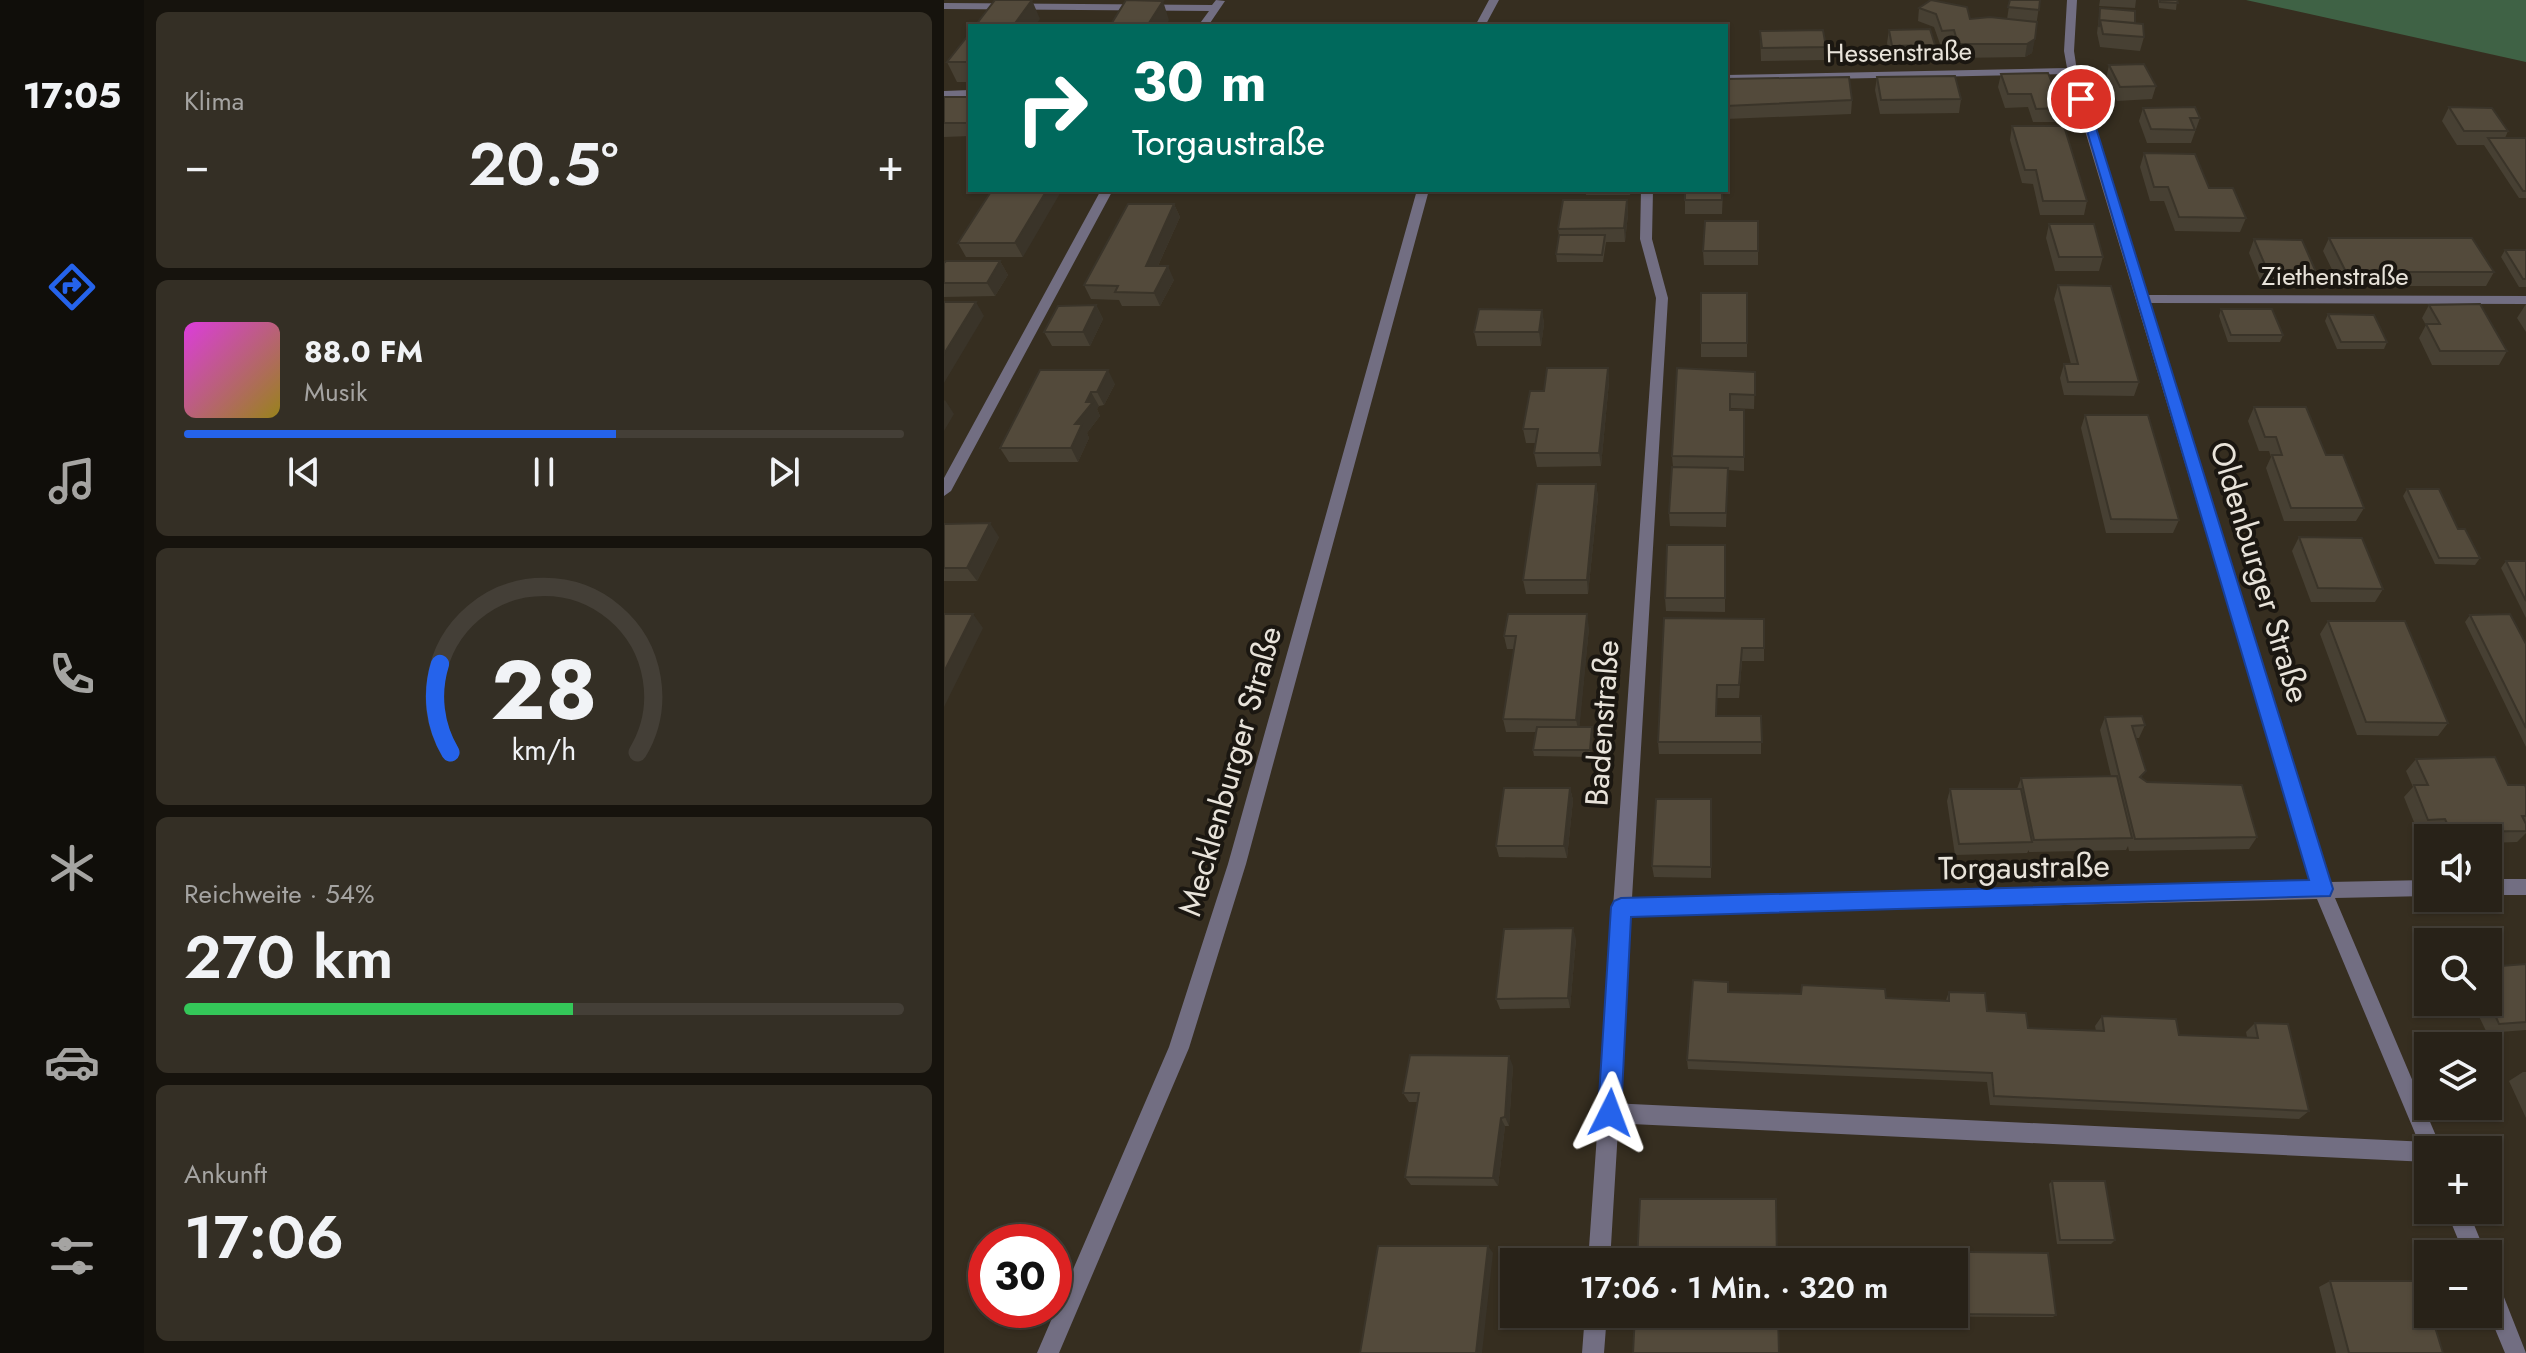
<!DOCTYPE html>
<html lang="de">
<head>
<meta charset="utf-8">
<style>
  body { margin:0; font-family:Jost,sans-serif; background:#342f25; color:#f1f3f6; height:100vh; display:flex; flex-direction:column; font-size:30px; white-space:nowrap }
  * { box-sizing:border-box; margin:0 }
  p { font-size:26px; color:#a5a4a2 }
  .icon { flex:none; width:44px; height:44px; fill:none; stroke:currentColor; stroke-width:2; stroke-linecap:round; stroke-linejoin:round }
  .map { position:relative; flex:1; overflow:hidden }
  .details { display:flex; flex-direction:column; gap:12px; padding:12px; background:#16130d; width:800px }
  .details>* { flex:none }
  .hud { position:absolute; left:24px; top:24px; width:760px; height:168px; border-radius:0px; box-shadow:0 2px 6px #0004,0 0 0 2px #443f37; background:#00695c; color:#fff; overflow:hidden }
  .fabs { position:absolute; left:1470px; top:824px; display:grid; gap:16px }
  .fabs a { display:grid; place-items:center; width:88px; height:88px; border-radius:0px; background:#282218; box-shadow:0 2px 6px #0004,0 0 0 2px #443f37; font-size:40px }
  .speed { position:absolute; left:24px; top:1224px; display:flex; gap:16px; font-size:40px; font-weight:700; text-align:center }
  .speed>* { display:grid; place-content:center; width:104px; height:104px; border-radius:50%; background:#282218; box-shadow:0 2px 6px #0004,0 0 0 2px #443f37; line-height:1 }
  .speed .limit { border:12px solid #d22; background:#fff; color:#111 }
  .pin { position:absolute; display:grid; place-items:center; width:68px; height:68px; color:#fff; margin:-34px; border:4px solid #fff; border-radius:50%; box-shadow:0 2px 8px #0007 }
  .me { position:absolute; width:88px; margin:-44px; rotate:3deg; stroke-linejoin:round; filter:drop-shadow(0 0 6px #0008) }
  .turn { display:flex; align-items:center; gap:28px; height:168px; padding:0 32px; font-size:36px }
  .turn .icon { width:104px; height:104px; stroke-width:2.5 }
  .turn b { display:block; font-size:56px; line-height:68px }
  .big { font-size:60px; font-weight:600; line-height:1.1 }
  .details .tile { flex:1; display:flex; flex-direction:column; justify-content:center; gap:12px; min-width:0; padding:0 28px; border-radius:12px; background:#342f25 }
  .details .dial { align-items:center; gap:0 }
  .dial svg { height:208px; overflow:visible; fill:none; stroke:#443f37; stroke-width:7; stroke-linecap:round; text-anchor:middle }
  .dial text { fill:#f1f3f6; stroke:none }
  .song { display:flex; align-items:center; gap:24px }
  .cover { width:96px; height:96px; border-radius:12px; background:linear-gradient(135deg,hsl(300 70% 55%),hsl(50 70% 35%)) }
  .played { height:8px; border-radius:4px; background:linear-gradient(90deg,#2563eb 60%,#443f37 60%) }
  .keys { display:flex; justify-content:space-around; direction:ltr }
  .heat { display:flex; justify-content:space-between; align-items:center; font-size:44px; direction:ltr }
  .charge { height:12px; border-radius:6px; background:linear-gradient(90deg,#34c759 54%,#443f37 0) }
  .trip { position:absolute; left:556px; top:1248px; width:468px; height:80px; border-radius:0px; background:#282218; box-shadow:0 2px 6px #0004,0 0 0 2px #443f37; font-weight:600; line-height:80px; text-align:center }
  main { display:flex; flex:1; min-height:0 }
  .tabs { display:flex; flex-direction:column; width:144px; justify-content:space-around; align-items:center; background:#100e0a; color:#a5a4a2 }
  .tabs .icon { width:56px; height:56px }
  .tabs .current { color:#2563eb }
  .tabs b { font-size:36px; color:#f1f3f6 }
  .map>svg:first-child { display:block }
</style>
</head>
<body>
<main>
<nav class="tabs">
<b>17:05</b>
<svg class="icon current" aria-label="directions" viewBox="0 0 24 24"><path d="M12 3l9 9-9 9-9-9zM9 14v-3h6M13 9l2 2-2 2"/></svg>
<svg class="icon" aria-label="music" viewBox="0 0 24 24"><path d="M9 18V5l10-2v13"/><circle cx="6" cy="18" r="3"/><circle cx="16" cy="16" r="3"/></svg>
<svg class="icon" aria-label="phone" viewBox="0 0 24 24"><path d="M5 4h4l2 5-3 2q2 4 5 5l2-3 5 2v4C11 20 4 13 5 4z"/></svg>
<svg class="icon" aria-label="climate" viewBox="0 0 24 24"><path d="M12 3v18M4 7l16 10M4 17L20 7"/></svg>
<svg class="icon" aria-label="car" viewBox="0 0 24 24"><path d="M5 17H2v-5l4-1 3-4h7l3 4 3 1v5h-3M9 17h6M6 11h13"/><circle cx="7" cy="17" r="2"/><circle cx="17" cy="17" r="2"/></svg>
<svg class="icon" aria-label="filters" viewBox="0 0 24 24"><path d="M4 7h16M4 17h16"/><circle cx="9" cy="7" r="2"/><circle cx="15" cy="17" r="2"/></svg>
</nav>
<section class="details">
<div class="tile"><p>Klima</p>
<div class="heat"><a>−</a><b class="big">20.5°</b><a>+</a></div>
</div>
<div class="tile">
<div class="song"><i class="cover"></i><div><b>88.0 FM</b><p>Musik</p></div></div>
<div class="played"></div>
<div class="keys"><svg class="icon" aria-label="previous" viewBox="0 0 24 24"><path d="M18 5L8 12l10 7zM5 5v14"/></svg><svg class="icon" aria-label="pause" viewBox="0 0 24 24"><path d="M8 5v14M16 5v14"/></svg><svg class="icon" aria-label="next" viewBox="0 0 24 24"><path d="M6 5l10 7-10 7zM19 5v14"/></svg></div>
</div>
<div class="tile dial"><svg viewBox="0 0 100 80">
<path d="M14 69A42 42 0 1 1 86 69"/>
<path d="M14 69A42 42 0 0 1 10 35" stroke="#2563eb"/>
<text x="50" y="56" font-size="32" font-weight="700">28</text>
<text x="50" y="72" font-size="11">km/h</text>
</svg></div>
<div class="tile"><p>Reichweite · 54%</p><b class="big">270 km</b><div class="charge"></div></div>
<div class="tile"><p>Ankunft</p><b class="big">17:06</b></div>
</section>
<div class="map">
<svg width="1582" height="1353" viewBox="0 0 1582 1353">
  <rect width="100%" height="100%" fill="#362e20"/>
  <!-- green -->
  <path fill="#3f6245" d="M1302,0h280v62z"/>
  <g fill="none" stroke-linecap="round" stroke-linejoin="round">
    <!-- service -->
    <path fill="#726e82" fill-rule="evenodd" d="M666,1103l818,39 7,3 3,5h-10v12l-818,-39 -7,-3 -3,-7 3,-7z"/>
    <!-- minor -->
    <path fill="#726e82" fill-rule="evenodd" d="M272,0l9,1 -17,25h-10l11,-15 -265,-2v-6l268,2z
      M1123,0h10l-3,51 3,20 70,224 379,1v8l-377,-1 180,579 99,-2v16l-93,2 107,252h-14v9l-3,-2 -108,-258 -686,16 -21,347h-22l68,-964 -16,-59 1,-49h12l-1,49 16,59 -36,600 679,-15 -243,-809 -342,7v-6l341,-7 -3,-17z
      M26,90v6l-26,1v-6z
      M157,190h12l-162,301 -7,5v-18z
      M1544,879h38v16h-38z
      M1502,1210h22l18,44h-22z
      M1544,1274l8,3 30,76h-21l-17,-41z
      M641,1314h22l-3,39h-22z"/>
    <!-- tertiary -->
    <path fill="#726e82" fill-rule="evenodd" d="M545,0h10l-14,26h-10z
      M473,190h12l-183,674 -57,184 -130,305h-22l132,-306 59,-183z"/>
  </g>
  <!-- wall -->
  <path fill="#474033" d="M1066,0h30l-8,53 -7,4 -69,1 -4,-14h-12l-6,-17 -16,-6 1,-13 51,11h37z
    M1156,0h36l-1,8 -36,-2z
    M1214,0h19l-1,10 -17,-2z
    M1156,8l35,15 9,14 -4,14 -40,-4 -3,-14z
    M945,30l46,15 -2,13 -42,1 -4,-16z
    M816,31l66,16 -1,13 -64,1z
    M26,33v49h-13l-10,-20z
    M1165,65l47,21 -4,13 -35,2 -11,-22z
    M1057,74l61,34 -3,14h-26l-5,-15 -23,1 -7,-21z
    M933,77l84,22 -2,14 -79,1 -5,-24z
    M782,79l126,21 -1,14 -125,5z
    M0,97h26v39l-26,1z
    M1505,107l59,24 -3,7h21v60h-7l-35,-53h-27l-15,-24z
    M1199,108l57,10 -9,25h-44l-8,-22z
    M1068,126l75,75 -3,14h-44l-7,-31 -11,-1 -12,-43z
    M1200,153l65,35 37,30 -6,14 -65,-1 -11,-30h-14l-10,-34z
    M48,190l31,67h-57l-8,-14z
    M642,190h45l-1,5h-44z
    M779,190l-1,24h-37v-14z
    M683,200l1,14 -3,28h-19l-3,20h-46l-1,-8 3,-19 -1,-6z
    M230,204l6,13 -22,49 16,14 -14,26h-38l-3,-6 -28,-1 -7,-14z
    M814,221v44h-54l-1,-14z
    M1105,224l54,33 -4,14h-44l-9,-33z
    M1385,238l165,34 -8,14h-146l-17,-35z
    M1310,239l62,33 -6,14 -48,-1 -13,-32z
    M1561,250h21v37h-7l-18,-30z
    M56,261l8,14 -13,21 -51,1v-34z
    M1114,285l81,97 -5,14 -70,-1 -4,-17 4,-14h7l-17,-65z
    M803,293v64h-46v-14z
    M1582,304v28l-9,-14z
    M152,305l7,14 -13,27h-38l-8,-14z
    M1485,305l78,46 -8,14h-67l-13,-27 7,-13 -4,-7z
    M1277,309l62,26 -3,7h-52l-9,-26z
    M598,310l2,14 -3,22h-64l-3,-14z
    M1384,314l59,28 -3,7h-47l-12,-28z
    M664,368l1,14 -8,84 -64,1 -3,-14 2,-10h-10l-3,-14z
    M733,368l78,4 -1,37 -24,-1v2h14v61l-16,-1 -2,57 -56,-1 -1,-13 4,-46 -1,-11z
    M96,370l75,14 -11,21 -5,1 -2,3 3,7 -13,17 2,5 -11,24h-69l-9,-14z
    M1310,407l72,48 38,53 -8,13h-72l-18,-53 5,-11 -2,-6h-10l-11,-30z
    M1141,415l94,105 -6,13h-67l-25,-105z
    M652,484l2,13 -10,97h-62l-3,-14z
    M1463,489l51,40 22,29 -5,7 -40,-1 -32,-68z
    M0,524l55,13 -22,44h-33z
    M1355,537l84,52 -8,13h-64l-19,-51z
    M781,545v67l-59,-1 -1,-13z
    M1562,561h20v57l-25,-50z
    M1526,615l56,29v103l-61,-125z
    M720,618l100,30v13h-22l-3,37h-22v18h44v38h-102l-1,-12z
    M1384,621l120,102 -10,13 -81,-1 -37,-101z
    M645,628l-10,99h13l1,6 -2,24 -57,-1 -1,-6 3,-18h-30l-3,-13 11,-70h-7l-3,-13z
    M1161,717l40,8 -6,13h-3l6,40 5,4 110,55 -8,12 -120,2 -1,-5 -2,4 -97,2v-2l-2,3 -72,2 -8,-54 3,-12h67l4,-11 90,-2 -11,-46z
    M1472,759l92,26 18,3v45l-9,9 -29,1v-5h-51l-3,-7 -16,1 -14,-35 9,-10 -7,-16z
    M626,788l3,12 -6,58 -68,-1 -3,-11z
    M767,799v79l-57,-1 -2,-11z
    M632,939l-6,69 -70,1 -4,-10z
    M1582,964v66l-39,3 -15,-31h16v-35z
    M784,992l218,8 3,-8 38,19 41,17 68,3 -1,-5 7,-10 77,19 68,2 -1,-5 9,-9 54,88 -10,8 -309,-14 -3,-23 -299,-13 -1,-9z
    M569,1066l-4,60h-4l-7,60 -87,-1 -6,-8 13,-75h-9l-6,-9z
    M1579,1072h3v46l-17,-37z
    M1108,1181l63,59 -4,4h-54l-8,-60z
    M940,1251l164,2 8,62 -3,2 -192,-1v-2h93v-52h-71v-7z
    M1386,1281l113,72h-107l-17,-66z"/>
  <!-- shaded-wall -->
  <path fill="#3a3429" d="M88,0l8,19 -5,7h-22z
    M219,1l6,19 -3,6h-19z
    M1091,39l-3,14 -7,4 2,-13z
    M103,190h15l-39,67 -8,-14z
    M683,200l1,14 -3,28 -1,-14z
    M230,204l6,13 -28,62 -6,-13z
    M56,261l8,14 -13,21 -8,-13z
    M224,266l6,14 -14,26 -6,-13z
    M32,302l8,14 -40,67v-29z
    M152,305l7,14 -13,27 -7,-14z
    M598,310l2,14 -3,22 -2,-14z
    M664,368l1,14 -8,84 -2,-13z
    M164,370l7,14 -11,21 -7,-13z
    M147,392l8,14 -2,3 3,7 -13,17 2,5 -11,24 -7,-14 4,-24z
    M1,400l9,14 -10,17v-30z
    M652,484l2,13 -10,97 -1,-14z
    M46,523l9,14 -22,44 -10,-13z
    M29,614l10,14 -39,79v-35z
    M643,614l2,14 -10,105 -3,-13z
    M648,727l1,6 -2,24 -1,-7z
    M626,788l3,12 -6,58 -3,-12z
    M629,928l3,11 -6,69 -2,-10z
    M565,1056l4,10 -4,60 -4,-9z
    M557,1118l4,8 -7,60 -5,-8z
    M544,1246l5,7 -11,100h-6z"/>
  <!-- building -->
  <path fill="#534a3b" stroke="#3a3429" stroke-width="2" d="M51,0h37l-19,26h-38z
    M182,0l37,1 -16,25h-37z
    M987,0l36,7 3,12 20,-2 47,5 -2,17 -8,5h-69l-4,-14 -12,1 -6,-17 -17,-6z
    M1066,0h30l-1,10 -31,-3z
    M1216,0h17l1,3 -18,-1z
    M1156,8l35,3v12l-35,-3 -1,7z
    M1156,20l43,4 1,13 -41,-3z
    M986,29l5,16 -43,1 -3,-16z
    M879,30l3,17 -64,1 -2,-17z
    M26,33v29h-23z
    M1200,64l12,22 -36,1 -11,-22z
    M1104,73l14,35 -26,1 -5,-15h-23l-7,-20z
    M1011,76l6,23 -80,1 -4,-23z
    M905,77l3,23 -126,6v-27z
    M0,97h26v26h-26z
    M1251,107l5,11h-10l5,12 -44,-1 -8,-21z
    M1505,107l43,1 16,23h-44z
    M1068,126h52l23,75h-44l-7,-31h-11z
    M1544,138h38v53h-3z
    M1200,153l51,1 14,34h24l13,30 -67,-1 -11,-30h-14z
    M48,190h55l-32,53h-57z
    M741,190h37v10h-37z
    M619,200h64l-3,28 -66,1z
    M184,204h46l-28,62h22l-14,27 -39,-1 3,-6 -34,-1z
    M761,221h53v30h-55z
    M1105,224h45l9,33h-44z
    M615,235h46l-3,20 -46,-1z
    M1385,238h143l22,34h-148z
    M1310,239l48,1 14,32h-48z
    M1561,250h21v29h-3z
    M2,261h54l-13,22h-43v-20z
    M1114,285l53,1 28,96h-71l-4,-18h14z
    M757,293h46v50h-46z
    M0,302h32l-32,52z
    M1536,304l27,47h-67l-14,-27h14l-11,-19z
    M152,305l-13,27h-39l14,-26z
    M535,309l63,1 -3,22h-65z
    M1277,309h51l11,26h-52z
    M1384,314l46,1 13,27h-46z
    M603,368h61l-9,85h-65l4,-24h-15l7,-38h14z
    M733,368l78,4v23l-25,-1v16h14v47l-72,-1z
    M96,370h68l-11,22h-6l-5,10h7l-18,22h7l-11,24h-71z
    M1310,407h52l20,48h17l21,53h-73l-19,-53h10l-6,-18h-11z
    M1141,415h63l31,105 -68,-1z
    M728,467l56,1 -2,45h-57z
    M593,484h59l-9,96h-64z
    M1463,489h32l19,40h7l15,29h-41z
    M46,523l-23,45h-23v-44z
    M1355,537l63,1 21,51 -65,-1z
    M723,545h58v53h-60z
    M1562,561h20v40z
    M0,614h29l-29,58z
    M564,614h79l-11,106 -73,-1 13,-83h-12z
    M1566,614l16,30v84l-56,-113z
    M720,618l100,1v29h-22l-3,37h-22l-1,31h45l1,26h-104z
    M1384,621h77l43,102 -82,-1z
    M1198,716l3,9 -13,1 14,45 -6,6 7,5 95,3 15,52 -122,2 -30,-122z
    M593,727h55l-2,23h-57z
    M1551,757l13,28h17l1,3v28h-4l4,8v7l-75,1 -6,-13 -17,1 -14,-35h14l-12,-26z
    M1173,776l15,62 -98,2 -13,-62z
    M560,788h66l-6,58h-68z
    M1006,789h71l11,53 -73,2z
    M712,799h55v68l-59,-1z
    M629,928l-5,70 -72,1 8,-70z
    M1582,964v58l-27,2 -11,-25v-32z
    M749,980l35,2v10l73,2 1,-9 83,4 1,9 63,3v-9l36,1 2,18 39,2 2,15 76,3 -2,-15 74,3 3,16 79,3 -3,-15 33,1 21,87 -315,-15 -2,-23 -305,-13z
    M466,1055l99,1 -4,61 -4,1 -8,60 -88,-1 14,-84h-16z
    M1108,1181h53l10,59h-55z
    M696,1199h136l1,63h-140z
    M434,1246h110l-12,107h-116z
    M940,1251l164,2 8,62 -102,-1v-52h-69z
    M1386,1281h92l6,22v11h3l12,39h-94z
    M691,1314h143l1,39h-146z"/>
  <!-- route -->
  <path fill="#2563eb" stroke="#184099" stroke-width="2" d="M1133,97l10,2 246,790 -3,7 -699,21 -10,196 -3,8 -8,3 -9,-3 -3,-8 13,-206 3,-6 7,-3 688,-18z"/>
  <g text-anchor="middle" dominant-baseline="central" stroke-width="8" stroke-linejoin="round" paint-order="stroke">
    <!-- far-street labels -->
    <g font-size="26" fill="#e8e3da" stroke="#1b1711">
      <text transform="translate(955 52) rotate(-1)">Hessenstraße</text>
      <text x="1391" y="276">Ziethenstraße</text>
    </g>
    <!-- street labels -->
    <g font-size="32" fill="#e8e3da" stroke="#1b1711">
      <text transform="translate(1316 572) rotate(73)">Oldenburger Straße</text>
      <text transform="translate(658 723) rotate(-86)">Badenstraße</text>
      <text transform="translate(286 771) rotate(-74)">Mecklenburger Straße</text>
      <text transform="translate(1080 867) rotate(-1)">Torgaustraße</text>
    </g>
  </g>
</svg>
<div class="fabs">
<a><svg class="icon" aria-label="sound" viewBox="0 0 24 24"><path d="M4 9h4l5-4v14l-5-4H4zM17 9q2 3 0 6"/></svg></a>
<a><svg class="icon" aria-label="search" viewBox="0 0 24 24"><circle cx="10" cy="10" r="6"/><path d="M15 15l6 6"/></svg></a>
<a><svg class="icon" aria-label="layers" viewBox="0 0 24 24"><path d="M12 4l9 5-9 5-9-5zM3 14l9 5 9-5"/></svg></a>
<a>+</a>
<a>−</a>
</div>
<div class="speed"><div class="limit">30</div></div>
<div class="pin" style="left:1137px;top:99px;background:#d93025"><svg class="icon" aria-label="arrive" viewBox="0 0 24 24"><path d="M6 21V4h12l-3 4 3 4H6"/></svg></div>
<svg class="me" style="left:666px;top:1113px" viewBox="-20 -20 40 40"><path d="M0-17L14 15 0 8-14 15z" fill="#2563eb" stroke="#fff" stroke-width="4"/></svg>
<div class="trip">17:06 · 1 Min. · 320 m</div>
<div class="hud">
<div class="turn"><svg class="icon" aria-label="right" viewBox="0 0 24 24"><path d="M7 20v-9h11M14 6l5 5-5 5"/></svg><div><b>30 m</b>Torgaustraße</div></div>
</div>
</div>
</main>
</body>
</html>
